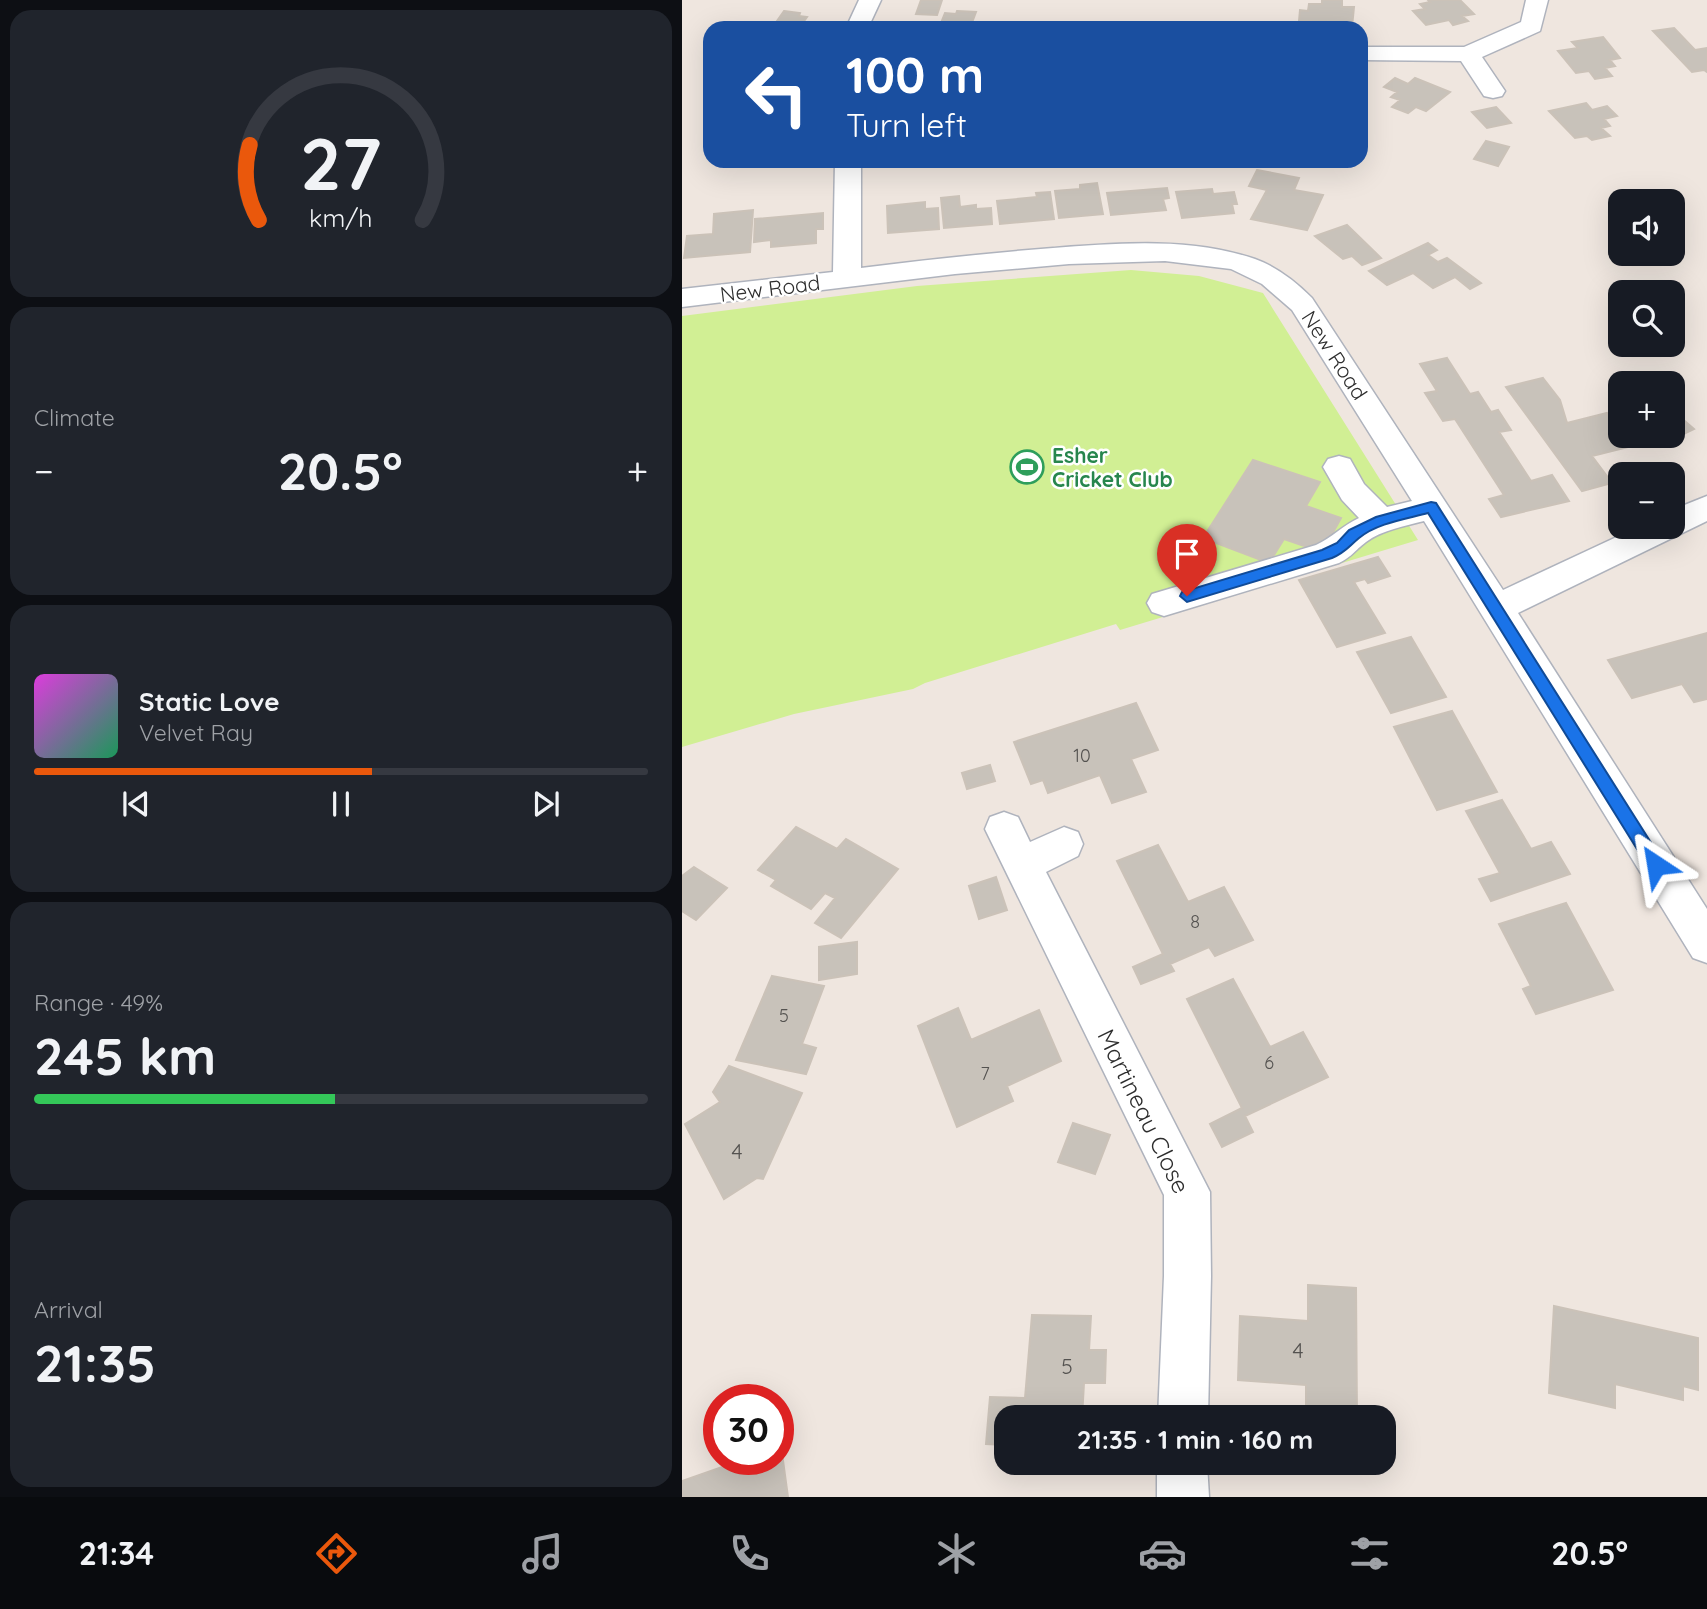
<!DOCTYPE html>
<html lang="en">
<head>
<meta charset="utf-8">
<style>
  body { margin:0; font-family:Quicksand,sans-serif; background:#20242c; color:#f1f3f6; height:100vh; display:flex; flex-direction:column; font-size:26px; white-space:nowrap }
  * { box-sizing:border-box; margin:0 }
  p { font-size:23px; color:#9ea1a6 }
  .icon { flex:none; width:38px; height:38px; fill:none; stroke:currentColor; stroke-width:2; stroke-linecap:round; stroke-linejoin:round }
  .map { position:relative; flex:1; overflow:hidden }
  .panel { display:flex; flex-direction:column; gap:10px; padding:10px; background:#0d0f14; width:682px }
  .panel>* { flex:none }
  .guide { position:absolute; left:21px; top:21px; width:665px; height:147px; border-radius:21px; box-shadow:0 7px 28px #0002; background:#1a4fa0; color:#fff; overflow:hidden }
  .buttons { position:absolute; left:926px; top:189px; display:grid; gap:14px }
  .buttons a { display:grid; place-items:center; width:77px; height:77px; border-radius:14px; background:#171b24; box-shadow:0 7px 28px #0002; font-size:35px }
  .speed { position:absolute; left:21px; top:1384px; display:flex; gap:14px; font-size:35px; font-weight:700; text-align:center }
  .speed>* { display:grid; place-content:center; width:91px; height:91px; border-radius:50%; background:#171b24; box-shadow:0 7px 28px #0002; line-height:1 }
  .speed .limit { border:10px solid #d22; background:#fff; color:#111 }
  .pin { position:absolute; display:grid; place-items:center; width:60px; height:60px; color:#fff; margin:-72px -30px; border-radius:50% 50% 50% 0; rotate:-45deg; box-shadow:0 0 7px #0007 }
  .pin .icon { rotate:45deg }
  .me { position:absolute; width:77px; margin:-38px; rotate:327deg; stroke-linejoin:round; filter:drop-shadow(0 0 5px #0008) }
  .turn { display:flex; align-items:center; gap:24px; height:147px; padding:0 28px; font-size:32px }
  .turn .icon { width:91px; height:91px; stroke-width:2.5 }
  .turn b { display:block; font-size:49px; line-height:60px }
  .big { font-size:52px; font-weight:700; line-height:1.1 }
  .panel .tile { flex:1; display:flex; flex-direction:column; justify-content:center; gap:10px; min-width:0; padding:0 24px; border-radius:21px; background:#20242c }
  .panel .dial { align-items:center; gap:0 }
  .dial svg { height:182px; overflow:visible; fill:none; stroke:#363941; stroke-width:7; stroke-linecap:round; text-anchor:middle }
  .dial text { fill:#f1f3f6; stroke:none }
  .song { display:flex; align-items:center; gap:21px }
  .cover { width:84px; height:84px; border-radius:10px; background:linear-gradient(135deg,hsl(300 70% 55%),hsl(150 70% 35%)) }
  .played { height:7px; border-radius:4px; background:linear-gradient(90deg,#ea580c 55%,#363941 55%) }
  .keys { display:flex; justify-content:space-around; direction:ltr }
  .heat { display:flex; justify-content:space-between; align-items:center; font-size:38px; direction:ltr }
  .charge { height:10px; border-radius:5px; background:linear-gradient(90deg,#34c759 49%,#363941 0) }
  .trip { position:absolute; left:312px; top:1405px; width:402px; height:70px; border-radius:21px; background:#171b24; box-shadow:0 7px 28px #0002; font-weight:700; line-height:70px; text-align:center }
  .dock { display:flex; height:112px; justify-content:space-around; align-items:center; background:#090b0e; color:#9ea1a6 }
  .dock .icon { width:49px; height:49px }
  .dock .selected { color:#ea580c }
  .dock b { font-size:32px; color:#f1f3f6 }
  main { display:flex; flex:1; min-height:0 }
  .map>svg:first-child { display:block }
</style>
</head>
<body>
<main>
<section class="panel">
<div class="tile dial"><svg viewBox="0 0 100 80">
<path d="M14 69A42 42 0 1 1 86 69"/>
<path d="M14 69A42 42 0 0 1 10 36" stroke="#ea580c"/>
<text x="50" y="56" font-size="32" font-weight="700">27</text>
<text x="50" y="72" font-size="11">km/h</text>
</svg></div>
<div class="tile"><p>Climate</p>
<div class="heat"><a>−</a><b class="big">20.5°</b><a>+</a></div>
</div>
<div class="tile">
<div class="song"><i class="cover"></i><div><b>Static Love</b><p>Velvet Ray</p></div></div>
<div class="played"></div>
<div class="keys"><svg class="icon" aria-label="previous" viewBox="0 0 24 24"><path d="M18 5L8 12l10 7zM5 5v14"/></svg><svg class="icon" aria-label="pause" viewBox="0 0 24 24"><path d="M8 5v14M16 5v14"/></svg><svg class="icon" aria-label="next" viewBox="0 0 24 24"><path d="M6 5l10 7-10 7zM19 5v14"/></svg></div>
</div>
<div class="tile"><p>Range · 49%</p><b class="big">245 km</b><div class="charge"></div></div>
<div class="tile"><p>Arrival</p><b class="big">21:35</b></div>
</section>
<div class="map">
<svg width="1025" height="1497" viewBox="0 0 1025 1497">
  <rect width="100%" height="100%" fill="#efe6df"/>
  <!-- pitch -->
  <path fill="#d1ef94" d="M449,270l68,6 64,17 155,247 -298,90 -4,-6 -191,59 -12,6 -119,25 -112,33v-431l235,-30z"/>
  <!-- building -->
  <path fill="#c8c2ba" stroke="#cbc2b8" stroke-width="2" d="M239,0h21l-5,15 -21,-1z
    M640,0h20v7h12l-2,20 -41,-2v-4h-12l1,-11 8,1 1,-7h13z
    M746,0h32l14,14 -12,2 6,5 -15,4 -4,-5 -23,5 -13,-14 12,-2 -5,-5 10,-2z
    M102,11l16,2 -1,3 8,1 -8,11h-27z
    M275,11l19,1 -6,16h10h-41l6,-15 11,1z
    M992,28l21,22 12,-2v24l-3,-2 -12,2 -39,-41z
    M921,37l17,21 -10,2 5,6 -10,2 7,8 -17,3 -6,-8 -13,2 -18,-22 20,-3 -6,-6z
    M713,78l13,6 7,-6 35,14 -24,19 -10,-4 -8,6 -16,-6 8,-7 -9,-3 6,-5 -13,-5z
    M904,103l6,7 15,-4 10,10 -13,3 6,7 -9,2 9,8 -18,4 -5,-4 -12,2 -26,-27z
    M814,107l15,16 -24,5 -15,-16z
    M804,141l23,6 -11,19 -24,-7z
    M575,170l42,8 -5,12 29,5 -16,35 -56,-11 16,-29 -18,-4z
    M415,183l6,31 -44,4 -4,-27 25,-2v-4z
    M485,188l2,10 -6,1 3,11 -55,5 -4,-22z
    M530,189l1,5 21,-2 3,12h-5l2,9 -52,5 -6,-26z
    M368,192l4,27 -54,5 -3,-23 40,-4 -1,-4z
    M277,196l1,11 16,-2v4l15,-1 1,16 -48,4 -3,-30z
    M243,202v7l13,-1 1,21 -51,4 -1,-27z
    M71,210l-3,42 -66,6 3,-22 26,-2 1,-20z
    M141,213v16h-7v14l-45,4v-7l-17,2 1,-23z
    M665,225l34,33 -19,7 -10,-9 -9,3 -28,-23z
    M746,243l9,7 -9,5 10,7 9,-4 34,25 -11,6 -15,-12 -22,11 -20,-15 -26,12 -18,-14z
    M765,358l23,36 8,-2 13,20 7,-2 13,20 -12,2 32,49 21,-6 17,26 -68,16 -12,-18 15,-4 -49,-76 -12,2 -18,-28 12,-2 -17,-27z
    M861,378l17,22 7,23 40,-10 4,5 9,-3v21h52v-26l22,19 -23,11 -3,-3 -76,19 20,27 -30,8 -76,-104z
    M571,460l67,22 -14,24 35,12 -19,34 -38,-13 -15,24 -66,-25z
    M696,557l12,19 -22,7 -3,-4 -11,3 31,51 -48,14 -38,-67z
    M1025,633v66l-13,3 -12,-18 -50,14 -24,-38z
    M729,637l35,60 -55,16 -34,-61z
    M454,703l22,47 -27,9 15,33 -34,11 -12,-28 -52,18 -5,-13 -12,4 -17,-42z
    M770,711l45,81 -60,18 -43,-83z
    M308,765l5,16 -28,8 -5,-16z
    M820,800l29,49 20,-7 19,32 -79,27 -12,-22 21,-6 -34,-62z
    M114,827l41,22 9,-10 52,30 -57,69 -26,-15 20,-25 -10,-5 -14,16 -40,-23 5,-6 -18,-10z
    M476,845l30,57 36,-15 29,53 -38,16 -6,-9 -39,17 4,7 -33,13 -8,-17 30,-13 -46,-93z
    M12,867l33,21 -31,32 -14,-9v-35z
    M314,877l11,33 -28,9 -10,-33z
    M884,903l47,87 -77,24 -13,-25 8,-3 -32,-62z
    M175,942v32l-38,6v-33z
    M90,976l52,10 -22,58 14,4 -10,26 -70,-14z
    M551,979l37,68 33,-15 25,45 -83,39 8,16 -31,15 -12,-23 32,-16 -55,-109z
    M276,1008l13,32 68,-30 22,51 -54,25 6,15 -56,26 -39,-101z
    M47,1066l73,27 -39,86 -6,-1 -33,21 -39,-75 35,-22 -7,-10z
    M391,1123l37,12 -15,39 -37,-12z
    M626,1285l48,3 1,130h-51v-33l-68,-5 2,-64 68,5z
    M872,1306l144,32v52l-15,-4v14l-68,-16v24l-66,-15z
    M350,1315l59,1 -2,34h17l-1,33h-21l-2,35h-76v27l-20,-1 4,-47 35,1z
    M99,1446l7,51h-106v-16l60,-21h36v-13z"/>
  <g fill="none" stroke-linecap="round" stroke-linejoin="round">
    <defs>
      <path id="minor" d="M177,0h22l-13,28h-22z
        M844,0h22l-8,31 -58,26 23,34 -3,5 -9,2 -9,-2 -23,-35 -100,-1v-12l3,-1h100l57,-25z
        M153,161h26v107c64,-8 128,-15 192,-20 66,-5 138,-11 202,11 22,8 40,22 57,39l191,292 135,-63h34v-17l35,-14v25l-189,92 189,296v54l-14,-5 -269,-437c-19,5 -42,9 -58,21 -12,9 -13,14 -27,21l-175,53 -12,-4 -5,-9 5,-9 164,-49c16,-7 27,-20 43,-27l-17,-18 -19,-33 5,-8 11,-3 11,3 14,25 23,23 25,-6 -120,-191 -30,-26 -31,-15 -66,-8 -96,3 -114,10 -273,33v-18l151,-17z
        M322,812l14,5 12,25 34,-15 14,5 5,12 -5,12 -32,16 164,320 1,84 -3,142h-50l6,-142v-81l-179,-366 5,-12z
        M475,1463h50l2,34h-52z"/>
    </defs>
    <!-- minor casing -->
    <use href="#minor" stroke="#afb3bd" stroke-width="3"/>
    <!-- minor -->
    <use href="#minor" fill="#fff" fill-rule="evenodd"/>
  </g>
  <!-- route -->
  <path fill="#1a73e8" stroke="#114b97" stroke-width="2" d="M749,502l5,1 226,357 3,5 -3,5 -6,2 -6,-2 -222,-357c-22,6 -51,10 -69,25 -11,9 -13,14 -27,20l-145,44 -7,-6 2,-4 140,-42 15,-7 12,-13 27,-13z"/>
  <!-- icons -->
  <defs>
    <symbol id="stadium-ring" viewBox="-11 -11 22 22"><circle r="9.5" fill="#fff" stroke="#2e9e5b" stroke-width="1.5"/><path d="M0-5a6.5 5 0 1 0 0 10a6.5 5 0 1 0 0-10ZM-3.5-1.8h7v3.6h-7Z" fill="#2e9e5b"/></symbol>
  </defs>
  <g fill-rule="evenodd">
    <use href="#stadium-ring" x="326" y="448" width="38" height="38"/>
  </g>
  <g text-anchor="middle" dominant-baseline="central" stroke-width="5" stroke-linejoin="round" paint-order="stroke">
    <!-- number labels -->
    <g font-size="18" fill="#545250">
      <text x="400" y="755">10</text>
      <text x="513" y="921">8</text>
      <text x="102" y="1015">5</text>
      <text x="587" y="1062">6</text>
      <text x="303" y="1073">7</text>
    </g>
    <!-- street labels -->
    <g font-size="21" fill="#2d2d2d" stroke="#fff">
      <text transform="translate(88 288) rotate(-7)">New Road</text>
      <text transform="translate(653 355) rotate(57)">New Road</text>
    </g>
    <!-- leisure labels -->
    <g font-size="21" font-weight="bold" fill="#27864d" stroke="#fff" text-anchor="start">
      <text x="370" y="455">Esher<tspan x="370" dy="24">Cricket Club</tspan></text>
    </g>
    <!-- near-number labels -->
    <g font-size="21" fill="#545250">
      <text x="55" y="1151">4</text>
      <text x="616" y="1350">4</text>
      <text x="385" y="1366">5</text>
    </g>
    <!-- near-street labels -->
    <g font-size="24" fill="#2d2d2d" stroke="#fff">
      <text transform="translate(462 1111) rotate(64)">Martineau Close</text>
    </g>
  </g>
</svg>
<div class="buttons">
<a><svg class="icon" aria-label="sound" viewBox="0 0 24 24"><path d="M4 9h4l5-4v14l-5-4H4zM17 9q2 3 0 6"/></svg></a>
<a><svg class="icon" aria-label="search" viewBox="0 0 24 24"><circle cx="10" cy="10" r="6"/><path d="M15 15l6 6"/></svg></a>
<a>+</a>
<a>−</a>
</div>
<div class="speed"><div class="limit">30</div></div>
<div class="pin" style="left:505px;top:596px;background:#d93025"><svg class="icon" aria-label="arrive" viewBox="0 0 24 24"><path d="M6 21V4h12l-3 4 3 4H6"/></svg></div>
<svg class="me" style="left:974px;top:865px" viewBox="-20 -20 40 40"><path d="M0-17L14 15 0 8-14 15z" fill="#1a73e8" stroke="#fff" stroke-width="4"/></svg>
<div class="trip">21:35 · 1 min · 160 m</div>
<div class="guide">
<div class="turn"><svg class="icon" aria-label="left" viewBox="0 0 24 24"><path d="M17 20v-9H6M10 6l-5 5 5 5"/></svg><div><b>100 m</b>Turn left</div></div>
</div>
</div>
</main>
<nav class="dock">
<b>21:34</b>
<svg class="icon selected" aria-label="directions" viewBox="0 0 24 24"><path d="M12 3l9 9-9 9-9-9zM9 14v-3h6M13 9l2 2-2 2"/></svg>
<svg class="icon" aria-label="music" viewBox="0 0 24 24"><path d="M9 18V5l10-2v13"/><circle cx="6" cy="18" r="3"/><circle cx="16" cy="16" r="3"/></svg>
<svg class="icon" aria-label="phone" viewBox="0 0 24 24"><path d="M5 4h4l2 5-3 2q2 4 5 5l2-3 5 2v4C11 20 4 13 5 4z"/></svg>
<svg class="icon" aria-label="climate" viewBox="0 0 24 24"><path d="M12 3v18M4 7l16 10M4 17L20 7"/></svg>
<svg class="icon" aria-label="car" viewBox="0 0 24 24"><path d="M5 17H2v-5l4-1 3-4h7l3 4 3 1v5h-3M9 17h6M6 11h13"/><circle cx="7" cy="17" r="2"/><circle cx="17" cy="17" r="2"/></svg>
<svg class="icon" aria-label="filters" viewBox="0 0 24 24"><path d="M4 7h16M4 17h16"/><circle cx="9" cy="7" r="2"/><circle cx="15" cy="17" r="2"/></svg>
<b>20.5°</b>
</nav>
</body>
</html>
